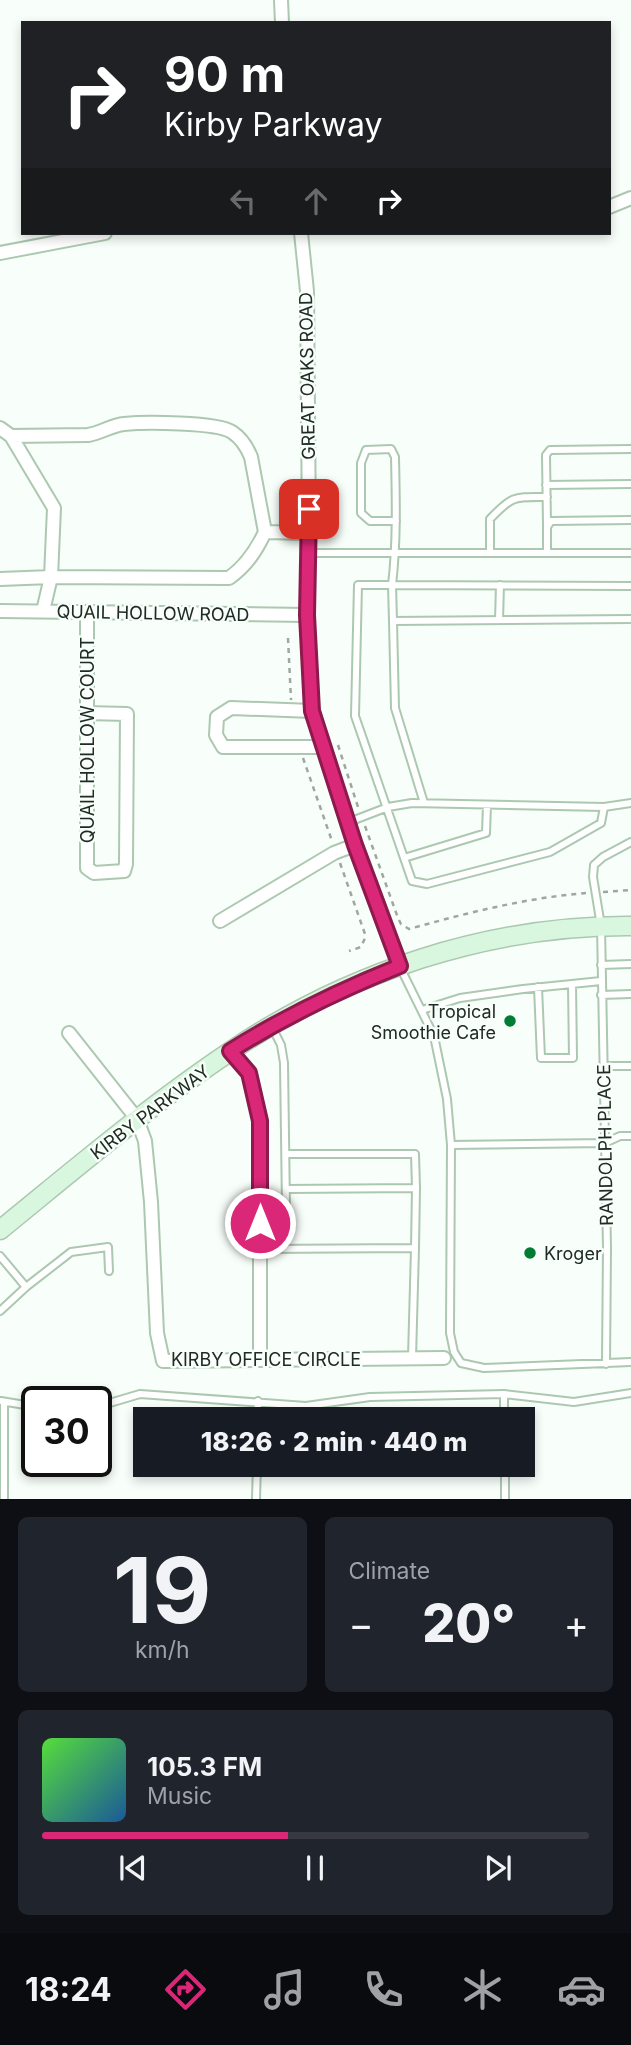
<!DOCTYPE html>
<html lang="en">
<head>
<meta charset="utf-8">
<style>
  body { margin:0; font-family:Inter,sans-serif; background:#20242c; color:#f1f3f6; height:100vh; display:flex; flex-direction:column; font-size:26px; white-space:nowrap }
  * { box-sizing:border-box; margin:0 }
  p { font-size:23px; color:#9ea1a6 }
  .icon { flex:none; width:38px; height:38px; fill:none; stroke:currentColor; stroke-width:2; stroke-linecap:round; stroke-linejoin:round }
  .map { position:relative; height:1499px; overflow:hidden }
  .drawer { display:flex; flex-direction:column; gap:18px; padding:18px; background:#0d0f14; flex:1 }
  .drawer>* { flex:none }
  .guide { position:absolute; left:21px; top:21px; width:590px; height:214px; border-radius:0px; box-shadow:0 4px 10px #0003; background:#202124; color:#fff; overflow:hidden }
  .speed { position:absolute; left:21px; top:1386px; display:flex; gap:14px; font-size:35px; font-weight:700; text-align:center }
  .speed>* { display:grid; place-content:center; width:91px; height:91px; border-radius:50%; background:#171b24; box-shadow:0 4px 10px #0003; line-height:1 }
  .speed .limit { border:4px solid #111; border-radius:10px; background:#fff; color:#111 }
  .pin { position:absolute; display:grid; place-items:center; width:60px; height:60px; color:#fff; margin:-30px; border-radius:14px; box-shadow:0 4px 10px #0006 }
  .me { position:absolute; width:77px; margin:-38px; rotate:0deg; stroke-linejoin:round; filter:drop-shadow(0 0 5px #0008) }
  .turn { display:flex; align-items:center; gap:24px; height:147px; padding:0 28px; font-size:32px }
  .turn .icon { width:91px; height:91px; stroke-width:2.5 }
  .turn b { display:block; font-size:49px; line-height:60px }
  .lanes { display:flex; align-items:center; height:66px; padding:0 28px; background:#0003; justify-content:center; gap:35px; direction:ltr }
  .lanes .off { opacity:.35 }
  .big { font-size:52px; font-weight:800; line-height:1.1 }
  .drawer .card { flex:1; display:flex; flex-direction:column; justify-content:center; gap:10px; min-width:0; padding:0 24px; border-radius:10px; background:#20242c }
  .drawer .dial { align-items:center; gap:0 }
  .dial b { font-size:91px; line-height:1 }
  .song { display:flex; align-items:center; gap:21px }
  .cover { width:84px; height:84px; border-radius:10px; background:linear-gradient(135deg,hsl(110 70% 55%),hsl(210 70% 35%)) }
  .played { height:7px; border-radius:4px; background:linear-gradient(90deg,#db2777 45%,#363941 45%) }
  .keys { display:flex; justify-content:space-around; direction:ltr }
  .heat { display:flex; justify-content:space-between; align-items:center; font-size:38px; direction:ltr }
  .drawer .tiles { flex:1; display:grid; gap:18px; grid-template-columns:1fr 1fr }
  .card:last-child { grid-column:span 2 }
  .trip { position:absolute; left:133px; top:1407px; width:402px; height:70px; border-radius:0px; background:#171b24; box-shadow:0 4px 10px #0003; font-weight:800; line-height:70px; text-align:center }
  .tab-bar { display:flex; height:112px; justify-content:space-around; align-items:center; background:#090b0e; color:#9ea1a6 }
  .tab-bar .icon { width:49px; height:49px }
  .tab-bar .on { color:#db2777 }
  .tab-bar b { font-size:32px; color:#f1f3f6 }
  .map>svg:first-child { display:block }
</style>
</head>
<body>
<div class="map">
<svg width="631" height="1499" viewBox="0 0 631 1499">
  <rect width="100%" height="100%" fill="#f8fef9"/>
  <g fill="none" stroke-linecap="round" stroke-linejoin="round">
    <defs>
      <path id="service" d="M546,485l85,-1
        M396,521h-26l-9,-8v-50l5,-13 25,-1 4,8c1,43 2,86 -3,128l239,1
        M547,525l-1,-70 4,-5 81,-1
        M309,553h322
        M490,553v-34c23,-24 24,-22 57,-22
        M547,553v-26l4,-6 80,-1
        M631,619l-238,2 -1,-36h-34l-3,131 57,165 15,3 123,-32 51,-29 3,-16 27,-4
        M499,620l1,-35
        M393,621l2,87 29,95
        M349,822l39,-15 24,-4 192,4
        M404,858l82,-25 1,-28
        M601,965l30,-1
        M400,967l34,69 13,63 4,46 -1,188 4,19 7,11 23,5 147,-6
        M538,987l3,71h32l-1,-74
        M601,995l30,-1
        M422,1010l38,-12 63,-9 78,-8
        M272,1027l9,18 3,18 2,145
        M603,1066h28
        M451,1145l154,-2 15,-7h11
        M286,1154h129l1,34
        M286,1189l130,-1 -1,60
        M260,1249l155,-1 -3,110
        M0,1256l26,31 -26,24
        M26,1287l45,-35 37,-5 1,24
        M606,1364l1,-116 -6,-322 -8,-49 1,-12 9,-8 28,-15
        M504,1394v25
        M1,1401l36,6
        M4,1402v97
        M96,1407l44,-13 166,12 64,-9 134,-3 70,8 57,-9
        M257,1419l1,-18
        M505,1465v34
        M256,1499l1,-34"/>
      <path id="minor" d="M281,0l1,23
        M609,207l22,-9
        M301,233l6,58 2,242 -2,82 5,96 43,134 45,121
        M0,253l105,-20
        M0,428l11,8 77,-1c13,-2 24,-10 36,-11 20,-2 93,-2 108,8 9,6 15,15 19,25l14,75
        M11,436l43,72 -3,69 -8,34
        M265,532l44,1
        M0,579l51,-2 178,1c17,-12 27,-27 36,-46
        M0,611l307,4
        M312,711l-81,-3 -14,9 -1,18 7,12h101
        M86,713l41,1 -1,150 -2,7 -30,2 -7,-5v-255
        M220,921l114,-68 21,-8
        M69,1033l68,86 8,22 6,61 6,131 6,28 281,-3
        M230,1051l19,22 11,48v239"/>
      <path id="secondary" d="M0,1230c75,-61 150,-125 231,-179 116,-79 259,-126 400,-125"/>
    </defs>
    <!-- service casing -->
    <use href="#service" stroke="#acc8b0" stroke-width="10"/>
    <!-- minor casing -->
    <use href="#minor" stroke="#acc8b0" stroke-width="16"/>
    <!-- secondary casing -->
    <use href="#secondary" stroke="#acc8b0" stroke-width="21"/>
    <!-- path -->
    <path stroke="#9fa7a0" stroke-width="2.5" stroke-dasharray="5 5" stroke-linecap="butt" d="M288,638l3,62
      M338,745l21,65
      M303,758l29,83
      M365,826l33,92 3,6 8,5c58,-16 116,-31 177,-36
      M340,863l25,71v4l-4,9 -12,4
      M603,892l28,-2"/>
    <!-- service -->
    <use href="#service" stroke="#fff" stroke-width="6"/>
    <!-- minor -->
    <use href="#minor" stroke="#fff" stroke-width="12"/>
    <!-- secondary -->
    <use href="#secondary" stroke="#d9f7df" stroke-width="18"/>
  </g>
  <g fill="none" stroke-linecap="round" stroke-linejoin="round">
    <defs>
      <path id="route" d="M260,1223v-102l-11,-48 -19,-22c54,-34 110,-61 170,-85l-45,-121 -43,-134 -5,-96 2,-106"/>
    </defs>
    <!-- route casing -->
    <use href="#route" stroke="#8e194d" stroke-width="18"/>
    <!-- route -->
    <use href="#route" stroke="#db2777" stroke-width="12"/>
  </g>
  <!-- markers -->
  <g fill="#007c33" stroke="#f8fef9" stroke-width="2.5">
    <circle cx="510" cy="1021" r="7"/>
    <circle cx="530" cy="1253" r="7"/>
  </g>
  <g text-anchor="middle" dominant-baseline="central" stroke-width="5" stroke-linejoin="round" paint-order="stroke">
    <!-- street labels -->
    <g font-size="18" fill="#202b22" stroke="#f8fef9">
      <text transform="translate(307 376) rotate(-91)">GREAT OAKS ROAD</text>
      <text transform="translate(153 613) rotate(1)">QUAIL HOLLOW ROAD</text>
      <text transform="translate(87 740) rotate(-90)">QUAIL HOLLOW COURT</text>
      <text transform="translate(150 1112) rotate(-37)">KIRBY PARKWAY</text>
      <text transform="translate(605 1145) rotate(-91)">RANDOLPH PLACE</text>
      <text x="266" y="1359">KIRBY OFFICE CIRCLE</text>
    </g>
    <!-- poi labels -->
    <g font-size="18" fill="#202b22" stroke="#f8fef9" text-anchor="end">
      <text x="496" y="1011">Tropical<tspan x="496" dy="21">Smoothie Cafe</tspan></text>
      <text x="544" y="1253" text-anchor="start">Kroger</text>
    </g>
  </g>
</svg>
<div class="speed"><div class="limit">30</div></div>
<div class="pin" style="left:309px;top:509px;background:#d93025"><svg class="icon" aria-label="arrive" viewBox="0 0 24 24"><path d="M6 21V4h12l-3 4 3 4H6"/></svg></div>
<svg class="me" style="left:260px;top:1223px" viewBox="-20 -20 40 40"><circle r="17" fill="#db2777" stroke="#fff" stroke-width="3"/><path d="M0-11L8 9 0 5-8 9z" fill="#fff"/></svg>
<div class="trip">18:26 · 2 min · 440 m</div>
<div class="guide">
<div class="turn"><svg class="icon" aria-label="right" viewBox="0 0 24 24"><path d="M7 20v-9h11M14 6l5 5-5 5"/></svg><div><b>90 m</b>Kirby Parkway</div></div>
<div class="lanes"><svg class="icon off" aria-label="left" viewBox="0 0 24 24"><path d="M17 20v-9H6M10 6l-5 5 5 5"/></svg><svg class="icon off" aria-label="ahead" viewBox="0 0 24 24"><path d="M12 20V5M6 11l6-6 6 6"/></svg><svg class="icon" aria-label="right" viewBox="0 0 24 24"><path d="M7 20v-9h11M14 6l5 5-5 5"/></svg></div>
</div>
</div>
<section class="drawer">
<div class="tiles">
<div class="card dial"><b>19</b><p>km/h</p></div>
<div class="card"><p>Climate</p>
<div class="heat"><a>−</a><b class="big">20°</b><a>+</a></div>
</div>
<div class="card">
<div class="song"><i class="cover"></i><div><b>105.3 FM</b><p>Music</p></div></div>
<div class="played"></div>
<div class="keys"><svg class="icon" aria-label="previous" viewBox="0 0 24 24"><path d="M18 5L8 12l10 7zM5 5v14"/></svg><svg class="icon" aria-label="pause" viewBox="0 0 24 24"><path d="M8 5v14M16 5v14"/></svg><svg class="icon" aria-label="next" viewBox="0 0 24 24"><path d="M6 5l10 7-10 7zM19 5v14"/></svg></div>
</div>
</div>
</section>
<nav class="tab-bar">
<b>18:24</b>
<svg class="icon on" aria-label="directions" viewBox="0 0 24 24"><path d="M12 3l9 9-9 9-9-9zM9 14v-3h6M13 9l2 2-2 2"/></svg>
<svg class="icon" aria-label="music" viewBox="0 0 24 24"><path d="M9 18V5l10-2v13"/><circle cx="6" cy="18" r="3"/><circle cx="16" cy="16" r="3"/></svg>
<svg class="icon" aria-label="phone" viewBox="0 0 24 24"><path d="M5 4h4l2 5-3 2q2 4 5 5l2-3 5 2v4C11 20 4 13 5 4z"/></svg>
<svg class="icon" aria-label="climate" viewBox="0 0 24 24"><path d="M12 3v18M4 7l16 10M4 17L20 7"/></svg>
<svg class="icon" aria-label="car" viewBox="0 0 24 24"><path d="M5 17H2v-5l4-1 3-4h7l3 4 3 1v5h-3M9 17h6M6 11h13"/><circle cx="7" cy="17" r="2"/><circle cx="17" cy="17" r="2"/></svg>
</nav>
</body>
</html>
